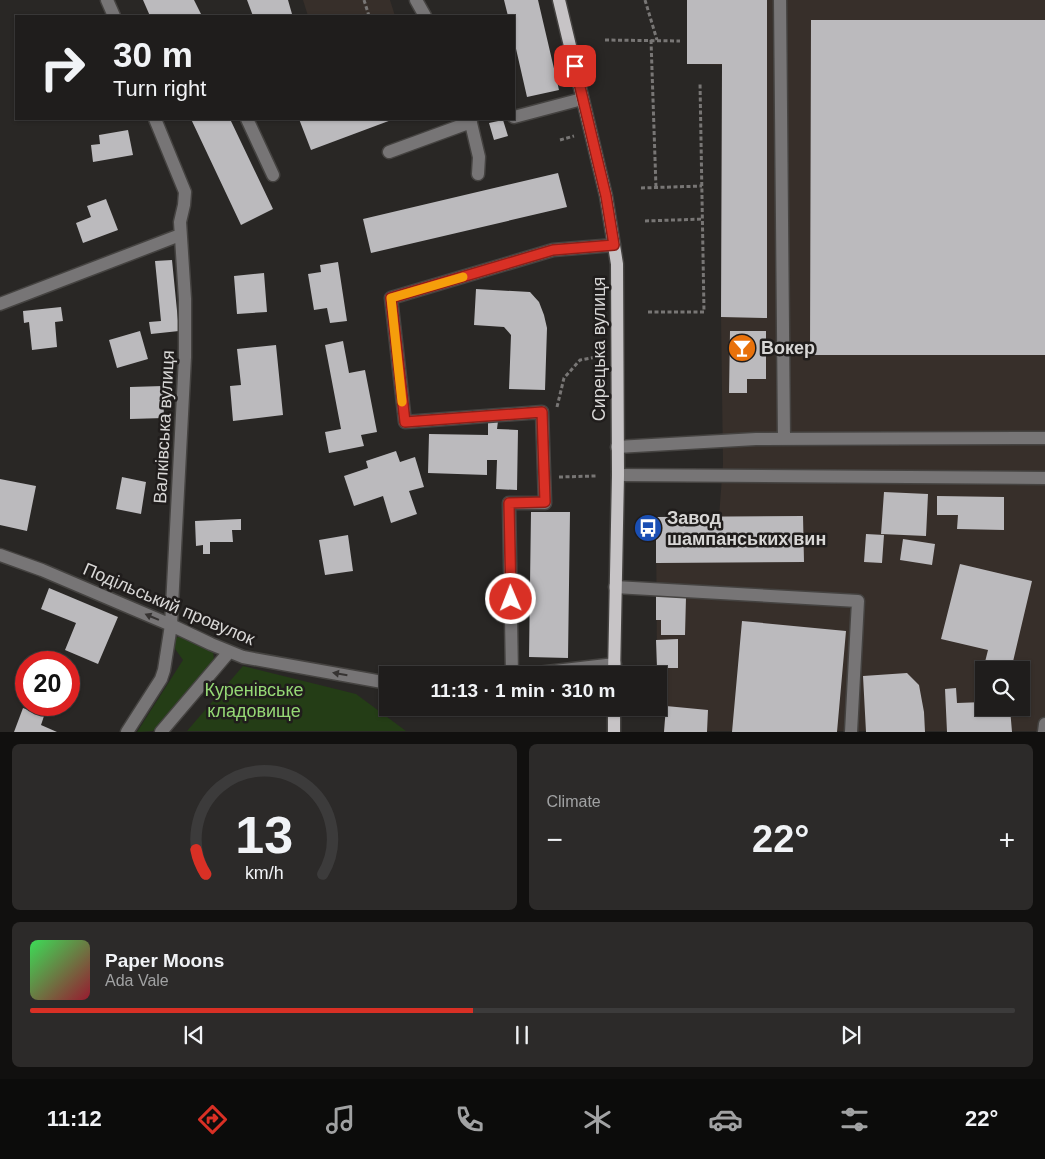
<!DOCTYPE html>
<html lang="en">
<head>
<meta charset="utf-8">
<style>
  body { margin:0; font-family:Helvetica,sans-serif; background:#2c2a29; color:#f1f3f6; height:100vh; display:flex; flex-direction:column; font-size:19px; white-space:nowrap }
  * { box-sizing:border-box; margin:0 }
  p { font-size:16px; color:#a1a2a3 }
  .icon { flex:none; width:28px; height:28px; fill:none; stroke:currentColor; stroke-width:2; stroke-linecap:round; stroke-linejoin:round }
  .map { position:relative; height:732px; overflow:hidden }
  .details { display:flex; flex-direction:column; gap:12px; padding:12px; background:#11100f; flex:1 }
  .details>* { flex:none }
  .hud { position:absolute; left:15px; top:15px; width:500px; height:105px; border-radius:0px; box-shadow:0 1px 4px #0004,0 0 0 1px #3c3b3b; background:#1f1d1c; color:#f1f3f6; overflow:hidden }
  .fabs { position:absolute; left:975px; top:661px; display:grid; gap:10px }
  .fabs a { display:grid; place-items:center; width:55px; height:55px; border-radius:0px; background:#1f1d1c; box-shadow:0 1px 4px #0004,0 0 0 1px #3c3b3b; font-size:25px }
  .speed { position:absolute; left:15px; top:651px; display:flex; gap:10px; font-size:25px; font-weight:700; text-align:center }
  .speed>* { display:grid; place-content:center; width:65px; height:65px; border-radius:50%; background:#1f1d1c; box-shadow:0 1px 4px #0004,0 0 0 1px #3c3b3b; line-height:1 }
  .speed .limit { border:8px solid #d22; background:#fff; color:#111 }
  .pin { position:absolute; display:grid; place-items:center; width:42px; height:42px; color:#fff; margin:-21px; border-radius:10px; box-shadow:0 2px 8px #0006 }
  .me { position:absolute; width:55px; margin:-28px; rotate:359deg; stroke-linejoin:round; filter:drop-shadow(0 0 4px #0008) }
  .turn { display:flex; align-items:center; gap:18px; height:105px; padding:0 15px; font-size:22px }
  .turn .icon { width:65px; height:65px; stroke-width:2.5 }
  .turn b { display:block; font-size:35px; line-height:42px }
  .big { font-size:38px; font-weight:600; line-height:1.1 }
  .details .card { flex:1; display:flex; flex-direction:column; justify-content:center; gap:8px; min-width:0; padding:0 18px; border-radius:8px; background:#2c2a29 }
  .details .dial { align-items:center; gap:0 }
  .dial svg { height:130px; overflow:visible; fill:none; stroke:#3c3b3b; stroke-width:7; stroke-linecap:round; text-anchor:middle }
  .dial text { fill:#f1f3f6; stroke:none }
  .song { display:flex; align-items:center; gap:15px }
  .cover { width:60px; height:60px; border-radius:8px; background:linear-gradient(135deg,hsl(130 70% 55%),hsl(350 70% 35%)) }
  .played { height:5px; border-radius:2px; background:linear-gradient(90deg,#d93025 45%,#3c3b3b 45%) }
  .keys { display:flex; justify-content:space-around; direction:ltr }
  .heat { display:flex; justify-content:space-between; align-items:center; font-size:28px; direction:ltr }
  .details .tiles { flex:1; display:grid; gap:12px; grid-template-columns:1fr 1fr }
  .card:last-child { grid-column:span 2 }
  .trip { position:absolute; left:379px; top:666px; width:288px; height:50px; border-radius:0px; background:#1f1d1c; box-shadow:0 1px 4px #0004,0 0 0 1px #3c3b3b; font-weight:600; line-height:50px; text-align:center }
  .dock { display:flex; height:80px; justify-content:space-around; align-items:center; background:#0c0c0b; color:#a1a2a3 }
  .dock .icon { width:35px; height:35px }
  .dock .selected { color:#d93025 }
  .dock b { font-size:22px; color:#f1f3f6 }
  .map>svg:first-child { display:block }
</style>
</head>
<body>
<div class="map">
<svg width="1045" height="732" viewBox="0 0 1045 732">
  <rect width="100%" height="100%" fill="#292725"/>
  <!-- built -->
  <path fill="#372f2a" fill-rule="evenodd" d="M303,0h87l5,16h-87z
    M687,0h358v731h-381l2,-25h-7l-2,-38 -1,-151h63l4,-53 -2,-147 1,-252 -35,-1zM984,670h37v38h-37z"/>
  <!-- green -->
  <path fill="#243d16" d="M184,634l29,17 1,9 -61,71 -16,1 46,-72 -10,-14 3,-8z
    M243,666l113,28 50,37h-219z"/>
  <!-- building -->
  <path fill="#bbbabd" d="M143,0h51l8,16h-52z
    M247,0h41l4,14 -8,2h-31z
    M504,0h34l21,90 -32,7 -13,-57v-24h-6z
    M687,0h80v318l-46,-1 1,-253h-35z
    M811,20h234v335h-235z
    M191,119h39l43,90 -32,16z
    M299,119h95l-83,31z
    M503,120l5,16 -14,4 -5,-17z
    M128,130l5,25 -40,7 -2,-17 9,-1 -1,-9z
    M558,173l9,34 -196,46 -8,-34z
    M106,199l12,31 -35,13 -7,-20 15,-6 -4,-11z
    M172,260l7,71 -28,3 -2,-12 12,-1 -6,-60z
    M338,262l9,59 -17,2 -3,-15 -13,2 -6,-36 13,-2 -1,-7z
    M264,273l3,39 -30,2 -3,-38z
    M476,289l54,3 9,10 5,13 3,13 -2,62 -36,-1 2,-54 -7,-8 -30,-2z
    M61,307l2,14 -8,1 2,25 -25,3 -3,-28 -5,1 -1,-12z
    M140,331l8,28 -31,9 -8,-28z
    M730,331h36v48h-19v14h-18z
    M343,341l6,32 16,-3 12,62 -16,3 3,11 -35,7 -4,-21 16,-3 -16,-84z
    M276,345l7,70 -50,6 -3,-35 11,-1 -4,-36z
    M163,386l1,32 -34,1v-32z
    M488,421h10l-1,8 21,1 -1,60 -21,-1 1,-29h-10v15l-59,-2 1,-39 59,1z
    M396,451l4,11 15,-5 9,30 -15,4 8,23 -26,9 -8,-27 -29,10 -10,-30 24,-8 -2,-7z
    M122,477l24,5 -5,32 -25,-5z
    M0,479l36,7 -9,45 -27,-6z
    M884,492l44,2 -2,42 -45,-2z
    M937,496l67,1v33l-47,-1 1,-14h-21z
    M531,512h39l-2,146 -39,-1z
    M803,516l1,46 -148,1v-46z
    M241,519v11h-9l1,12h-23v12h-7v-9l-7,1 -1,-25z
    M866,534l18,1 -2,28 -18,-1z
    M348,535l5,36 -28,4 -6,-35z
    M903,539l32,5 -3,21 -32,-5z
    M960,564l72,17 -21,89h-11l-16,-4 4,-16 -47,-11z
    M49,588l69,29 -20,47 -33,-14 11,-27 -35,-14z
    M656,596l30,1 -1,38h-24v-15h-5z
    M742,621l104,10 -9,101h-105z
    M678,639v29h-21l-1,-28z
    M907,673l12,12 5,27 1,20h-59l-3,-56z
    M956,688l1,15 27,-1v6h26l2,24h-65l-2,-43z
    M666,706l42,4 -1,22h-43z
    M23,708l21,8 -3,9 16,7h-43z"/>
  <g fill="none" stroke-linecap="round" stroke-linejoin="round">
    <defs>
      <path id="minor" d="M107,0l7,16
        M416,0l9,16
        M780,0l4,439
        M514,117l68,-18
        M247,119l26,56
        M470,119l9,38 -1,17
        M389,152l82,-30
        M0,304l180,-69
        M617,447l139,-8 289,-1
        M618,475l427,3
        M0,555l42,15 129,55 40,19 32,13 145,26
        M615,587l243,14 -7,131
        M512,675l-3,-172h36l-3,-91 -137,10 -14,-124 162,-48 61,-5
        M521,675l94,-11
        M127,732l34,-53 3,-9 7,-45 14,-268v-58l-5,-77 4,-17 1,-13 -30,-73
        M161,732l68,-80
        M1044,732l1,-8"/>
      <path id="major" d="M559,0l47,196 11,68 1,211 -4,200
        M614,732v-24"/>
    </defs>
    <!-- minor casing -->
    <use href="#minor" stroke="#454341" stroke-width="15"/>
    <!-- major casing -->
    <use href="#major" stroke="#454341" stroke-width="15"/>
    <!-- path -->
    <path stroke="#787675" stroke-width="3" stroke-dasharray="4 2.5" stroke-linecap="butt" d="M364,0l5,16
      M645,0l12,40
      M605,40l75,1
      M651,40l5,148
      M560,140l14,-4
      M641,188l61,-2
      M645,221l58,-2
      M648,312h56l-4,-230
      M557,407l7,-29 16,-18 16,-3
      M559,477l37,-1"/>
    <!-- minor -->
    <use href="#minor" stroke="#777576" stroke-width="12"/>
    <!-- major -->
    <use href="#major" stroke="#c7c4c6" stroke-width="12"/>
  </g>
  <!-- one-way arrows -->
  <defs><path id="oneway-solid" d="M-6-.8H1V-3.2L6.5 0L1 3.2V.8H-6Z" transform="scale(1.25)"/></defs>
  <g fill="#363332">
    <use href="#oneway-solid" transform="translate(152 617) rotate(-157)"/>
    <use href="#oneway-solid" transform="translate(340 674) rotate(-170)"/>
  </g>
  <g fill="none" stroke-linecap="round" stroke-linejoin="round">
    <defs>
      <path id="route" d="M511,599l-2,-96 36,-1 -3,-90 -137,10 -14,-124 162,-48 61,-5 -8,-49 -31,-130"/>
    </defs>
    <!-- route casing -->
    <use href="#route" stroke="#8d1f18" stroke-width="12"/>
    <!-- route -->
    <use href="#route" stroke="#d93025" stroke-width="9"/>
    <!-- slow -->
    <path stroke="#f59e0b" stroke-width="9" d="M402,402l-11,-104 72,-21"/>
  </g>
  <!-- icons -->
  <defs>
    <symbol id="bar-disc" viewBox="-11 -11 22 22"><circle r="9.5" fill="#e8710a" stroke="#201d1c"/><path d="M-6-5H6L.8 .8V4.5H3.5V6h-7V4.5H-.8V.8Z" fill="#fff"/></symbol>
    <symbol id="bus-disc" viewBox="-11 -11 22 22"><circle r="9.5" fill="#1a4fb4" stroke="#201d1c"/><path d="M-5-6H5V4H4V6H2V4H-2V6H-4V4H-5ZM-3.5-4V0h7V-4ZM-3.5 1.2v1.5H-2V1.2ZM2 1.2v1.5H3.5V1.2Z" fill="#fff"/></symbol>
  </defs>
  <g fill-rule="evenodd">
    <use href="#bar-disc" x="726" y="332" width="32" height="32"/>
    <use href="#bus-disc" x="632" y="512" width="32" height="32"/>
  </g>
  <g text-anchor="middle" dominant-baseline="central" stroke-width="5" stroke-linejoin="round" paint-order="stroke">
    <!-- poi labels -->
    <g font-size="18" font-weight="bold" fill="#d8d7d6" stroke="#201d1c" text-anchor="start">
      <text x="761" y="348">Вокер</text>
      <text x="667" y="518">Завод<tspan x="667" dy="21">шампанських вин</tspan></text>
    </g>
    <!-- street labels -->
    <g font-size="18" fill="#d8d7d6" stroke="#201d1c">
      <text transform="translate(599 349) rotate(-90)">Сирецька вулиця</text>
      <text transform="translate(164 427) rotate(-87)">Валківська вулиця</text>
      <text transform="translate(169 604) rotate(23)">Подільський провулок</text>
    </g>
    <!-- park labels -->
    <g font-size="18" fill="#95d875" stroke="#201d1c">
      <text x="254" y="690">Куренівське<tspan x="254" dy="21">кладовище</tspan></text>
    </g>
  </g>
</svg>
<div class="fabs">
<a><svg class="icon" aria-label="search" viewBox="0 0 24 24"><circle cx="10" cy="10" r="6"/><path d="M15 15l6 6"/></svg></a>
</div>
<div class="speed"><div class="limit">20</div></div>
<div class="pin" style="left:575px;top:66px;background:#d93025"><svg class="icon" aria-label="arrive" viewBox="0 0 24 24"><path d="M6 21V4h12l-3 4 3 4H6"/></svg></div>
<svg class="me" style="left:511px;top:599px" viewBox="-20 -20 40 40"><circle r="17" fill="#d93025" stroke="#fff" stroke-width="3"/><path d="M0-11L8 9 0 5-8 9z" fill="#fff"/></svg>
<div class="trip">11:13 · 1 min · 310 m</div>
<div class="hud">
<div class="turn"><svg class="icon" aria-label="right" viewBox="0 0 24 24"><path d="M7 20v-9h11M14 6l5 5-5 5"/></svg><div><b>30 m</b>Turn right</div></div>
</div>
</div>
<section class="details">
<div class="tiles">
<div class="card dial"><svg viewBox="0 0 100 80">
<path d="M14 69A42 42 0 1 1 86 69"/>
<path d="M14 69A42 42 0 0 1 8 54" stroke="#d93025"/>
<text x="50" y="56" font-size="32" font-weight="700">13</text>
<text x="50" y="72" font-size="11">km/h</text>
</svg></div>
<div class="card"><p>Climate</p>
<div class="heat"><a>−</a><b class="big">22°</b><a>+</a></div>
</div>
<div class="card">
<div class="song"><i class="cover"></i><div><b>Paper Moons</b><p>Ada Vale</p></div></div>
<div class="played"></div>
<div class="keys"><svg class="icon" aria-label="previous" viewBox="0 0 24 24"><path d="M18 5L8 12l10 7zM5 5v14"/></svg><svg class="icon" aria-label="pause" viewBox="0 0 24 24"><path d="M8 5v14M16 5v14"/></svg><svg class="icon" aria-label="next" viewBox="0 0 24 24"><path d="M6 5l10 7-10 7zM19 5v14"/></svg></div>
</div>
</div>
</section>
<nav class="dock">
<b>11:12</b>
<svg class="icon selected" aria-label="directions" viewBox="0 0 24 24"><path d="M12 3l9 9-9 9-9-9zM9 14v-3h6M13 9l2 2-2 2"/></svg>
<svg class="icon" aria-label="music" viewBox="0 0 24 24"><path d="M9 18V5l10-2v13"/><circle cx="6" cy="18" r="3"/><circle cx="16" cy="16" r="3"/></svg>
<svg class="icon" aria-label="phone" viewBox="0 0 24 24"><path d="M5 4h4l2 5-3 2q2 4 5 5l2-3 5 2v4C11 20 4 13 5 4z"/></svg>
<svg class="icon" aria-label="climate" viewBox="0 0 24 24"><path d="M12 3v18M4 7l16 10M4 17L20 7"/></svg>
<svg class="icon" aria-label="car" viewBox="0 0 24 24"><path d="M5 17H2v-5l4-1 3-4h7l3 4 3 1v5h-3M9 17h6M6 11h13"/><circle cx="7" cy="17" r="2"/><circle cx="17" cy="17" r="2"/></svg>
<svg class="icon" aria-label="filters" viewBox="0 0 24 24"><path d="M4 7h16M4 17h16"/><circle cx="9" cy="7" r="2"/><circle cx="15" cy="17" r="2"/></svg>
<b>22°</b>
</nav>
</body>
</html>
